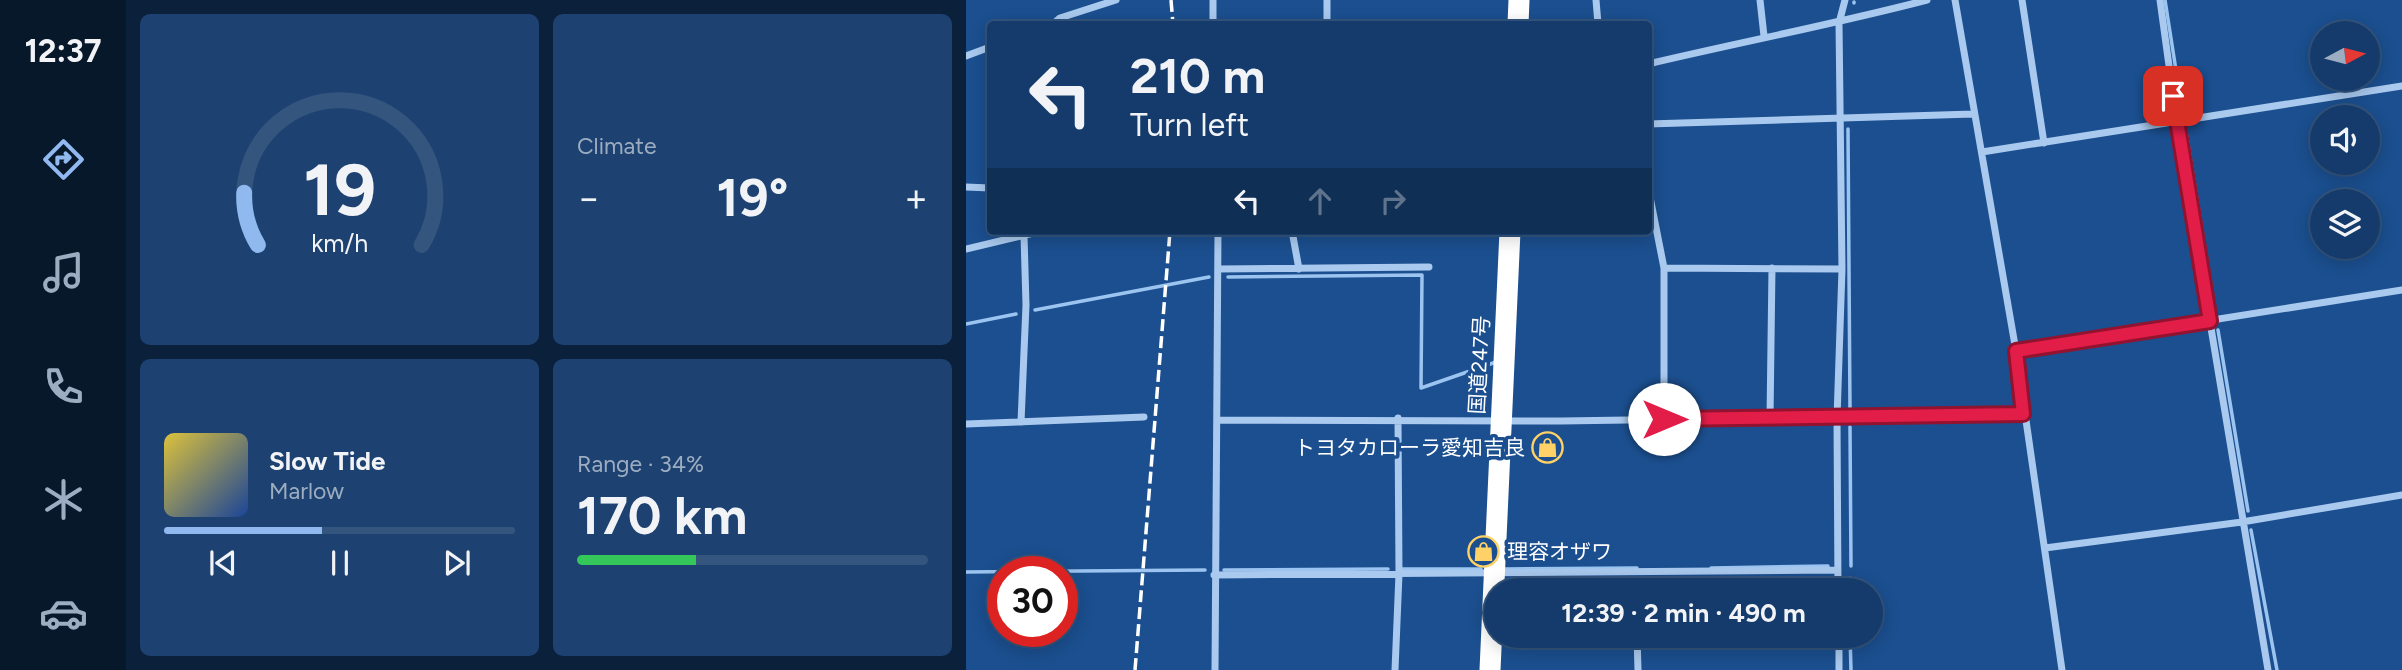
<!DOCTYPE html>
<html lang="en">
<head>
<meta charset="utf-8">
<style>
  body { margin:0; font-family:Figtree,"Noto Sans JP",sans-serif; background:#1d4271; color:#f1f3f6; height:100vh; display:flex; flex-direction:column; font-size:26px; white-space:nowrap }
  * { box-sizing:border-box; margin:0 }
  p { font-size:23px; color:#9dadc1 }
  .icon { flex:none; width:38px; height:38px; fill:none; stroke:currentColor; stroke-width:2; stroke-linecap:round; stroke-linejoin:round }
  .map { position:relative; flex:1; overflow:hidden }
  .details { display:flex; flex-direction:column; gap:14px; padding:14px; background:#0b203b; width:840px }
  .details>* { flex:none }
  .top-card { position:absolute; left:21px; top:21px; width:665px; height:214px; border-radius:7px; box-shadow:0 4px 18px #0003,0 0 0 2px #33557e; background:#143b6b; color:#f1f3f6; overflow:hidden }
  .needle { width:46px; rotate:83deg }
  .fabs { position:absolute; left:1344px; top:21px; display:grid; gap:14px }
  .fabs a { display:grid; place-items:center; width:70px; height:70px; border-radius:50%; background:#143b6b; box-shadow:0 4px 18px #0003,0 0 0 2px #33557e; font-size:35px }
  .speed { position:absolute; left:21px; top:556px; display:flex; gap:14px; font-size:35px; font-weight:700; text-align:center }
  .speed>* { display:grid; place-content:center; width:91px; height:91px; border-radius:50%; background:#143b6b; box-shadow:0 4px 18px #0003,0 0 0 2px #33557e; line-height:1 }
  .speed .limit { border:10px solid #d22; background:#fff; color:#111 }
  .pin { position:absolute; display:grid; place-items:center; width:60px; height:60px; color:#fff; margin:-30px; border-radius:14px; box-shadow:0 4px 10px #0006 }
  .me { position:absolute; width:77px; margin:-38px; rotate:90deg; stroke-linejoin:round; filter:drop-shadow(0 0 5px #0008) }
  .turn { display:flex; align-items:center; gap:24px; height:147px; padding:0 28px; font-size:32px }
  .turn .icon { width:91px; height:91px; stroke-width:2.5 }
  .turn b { display:block; font-size:49px; line-height:60px }
  .lanes { display:flex; align-items:center; height:66px; padding:0 28px; background:#0003; justify-content:center; gap:35px; direction:ltr }
  .lanes .off { opacity:.35 }
  .big { font-size:52px; font-weight:700; line-height:1.1 }
  .details .widget { flex:1; display:flex; flex-direction:column; justify-content:center; gap:10px; min-width:0; padding:0 24px; border-radius:10px; background:#1d4271 }
  .details .dial { align-items:center; gap:0 }
  .dial svg { height:182px; overflow:visible; fill:none; stroke:#33557e; stroke-width:7; stroke-linecap:round; text-anchor:middle }
  .dial text { fill:#f1f3f6; stroke:none }
  .song { display:flex; align-items:center; gap:21px }
  .cover { width:84px; height:84px; border-radius:10px; background:linear-gradient(135deg,hsl(50 70% 55%),hsl(220 70% 35%)) }
  .played { height:7px; border-radius:4px; background:linear-gradient(90deg,#90b9f0 45%,#33557e 45%) }
  .keys { display:flex; justify-content:space-around; direction:ltr }
  .heat { display:flex; justify-content:space-between; align-items:center; font-size:38px; direction:ltr }
  .charge { height:10px; border-radius:5px; background:linear-gradient(90deg,#34c759 34%,#33557e 0) }
  .details .tiles { flex:1; display:grid; gap:14px; grid-template-columns:repeat(2,1fr) }
  .trip { position:absolute; left:518px; top:578px; width:399px; height:70px; border-radius:35px; background:#143b6b; box-shadow:0 4px 18px #0003,0 0 0 2px #33557e; font-weight:700; line-height:70px; text-align:center }
  main { display:flex; flex:1; min-height:0 }
  .tab-bar { display:flex; flex-direction:column; width:126px; justify-content:space-around; align-items:center; background:#08182b; color:#9dadc1 }
  .tab-bar .icon { width:49px; height:49px }
  .tab-bar .current { color:#90b9f0 }
  .tab-bar b { font-size:32px; color:#f1f3f6 }
  .map>svg:first-child { display:block }
</style>
</head>
<body>
<main>
<nav class="tab-bar">
<b>12:37</b>
<svg class="icon current" aria-label="directions" viewBox="0 0 24 24"><path d="M12 3l9 9-9 9-9-9zM9 14v-3h6M13 9l2 2-2 2"/></svg>
<svg class="icon" aria-label="music" viewBox="0 0 24 24"><path d="M9 18V5l10-2v13"/><circle cx="6" cy="18" r="3"/><circle cx="16" cy="16" r="3"/></svg>
<svg class="icon" aria-label="phone" viewBox="0 0 24 24"><path d="M5 4h4l2 5-3 2q2 4 5 5l2-3 5 2v4C11 20 4 13 5 4z"/></svg>
<svg class="icon" aria-label="climate" viewBox="0 0 24 24"><path d="M12 3v18M4 7l16 10M4 17L20 7"/></svg>
<svg class="icon" aria-label="car" viewBox="0 0 24 24"><path d="M5 17H2v-5l4-1 3-4h7l3 4 3 1v5h-3M9 17h6M6 11h13"/><circle cx="7" cy="17" r="2"/><circle cx="17" cy="17" r="2"/></svg>
</nav>
<section class="details">
<div class="tiles">
<div class="widget dial"><svg viewBox="0 0 100 80">
<path d="M14 69A42 42 0 1 1 86 69"/>
<path d="M14 69A42 42 0 0 1 8 46" stroke="#90b9f0"/>
<text x="50" y="56" font-size="32" font-weight="700">19</text>
<text x="50" y="72" font-size="11">km/h</text>
</svg></div>
<div class="widget"><p>Climate</p>
<div class="heat"><a>−</a><b class="big">19°</b><a>+</a></div>
</div>
<div class="widget">
<div class="song"><i class="cover"></i><div><b>Slow Tide</b><p>Marlow</p></div></div>
<div class="played"></div>
<div class="keys"><svg class="icon" aria-label="previous" viewBox="0 0 24 24"><path d="M18 5L8 12l10 7zM5 5v14"/></svg><svg class="icon" aria-label="pause" viewBox="0 0 24 24"><path d="M8 5v14M16 5v14"/></svg><svg class="icon" aria-label="next" viewBox="0 0 24 24"><path d="M6 5l10 7-10 7zM19 5v14"/></svg></div>
</div>
<div class="widget"><p>Range · 34%</p><b class="big">170 km</b><div class="charge"></div></div>
</div>
</section>
<div class="map">
<svg width="1436" height="670" viewBox="0 0 1436 670">
  <rect width="100%" height="100%" fill="#1b4f8f"/>
  <g fill="none" stroke-linecap="round" stroke-linejoin="round">
    <!-- stream -->
    <path stroke="#9cc4f0" stroke-width="3.5" d="M1199,0l18,115
      M888,3v-1
      M882,129l2,279
      M1220,132l29,179
      M262,277l194,-2 -1,113 75,-26
      M69,310l174,-33
      M0,324l50,-10
      M1252,330l30,181
      M884,427l1,139
      M1285,530l26,140
      M745,568l117,-2
      M435,569h80
      M538,569l133,-1
      M258,570l164,-1
      M0,572l239,-2
      M884,578v12
      M884,635l1,35"/>
    <!-- street -->
    <path stroke="#a9c9ee" stroke-width="7" d="M247,0v24
      M361,0v24
      M630,0l2,24
      M794,0l4,36
      M989,0l61,351 46,319
      M1056,0l22,143
      M1194,0l17,124 91,546
      M87,24l7,-6 56,-18
      M0,56l24,-9
      M682,64c93,-22 187,-40 279,-64
      M682,124l325,-10
      M1016,152l420,-66
      M0,187l24,1
      M682,187l16,81v151
      M326,231l7,38
      M0,249l76,-18
      M698,268l178,1
      M252,269l211,-2
      M1050,351l386,-61
      M804,418l2,-150
      M253,420l342,1 462,-7
      M55,422l5,-117 -2,-70
      M0,424l178,-7
      M1079,548l197,-26 160,-27
      M669,571v19
      M248,575l624,-5
      M872,590l-1,-172 5,-149 -3,-246 6,-23
      M671,635l1,35
      M873,635v35
      M249,670l3,-439
      M429,670l4,-96 -1,-156"/>
    <!-- highway -->
    <path stroke="#fff" stroke-width="21" d="M552,24l1,-24
      M524,670l20,-439"/>
    <!-- rail -->
    <path stroke="#fff" stroke-width="3.5" stroke-dasharray="12 5" stroke-linecap="butt" d="M205,0l2,24
      M169,670l35,-439"/>
  </g>
  <g fill="none" stroke-linecap="round" stroke-linejoin="round">
    <defs>
      <path id="route" d="M698,419l359,-5 -7,-63 194,-30 -37,-225"/>
    </defs>
    <!-- route casing -->
    <use href="#route" stroke="#92132f" stroke-width="18"/>
    <!-- route -->
    <use href="#route" stroke="#e11d48" stroke-width="12"/>
  </g>
  <!-- icons -->
  <defs>
    <symbol id="shop-ring" viewBox="-11 -11 22 22"><circle r="9.5" fill="#1b4f8f" stroke="#ffd166" stroke-width="1.5"/><path d="M-5-2.5h2.3a2.7 3.5 0 0 1 5.4 0H5L5.5 6h-11ZM-1.5-2.5h3a1.5 2.3 0 0 0-3 0Z" fill="#ffd166"/></symbol>
  </defs>
  <g fill-rule="evenodd">
    <use href="#shop-ring" x="564" y="430" width="35" height="35"/>
    <use href="#shop-ring" x="500" y="534" width="35" height="35"/>
  </g>
  <g text-anchor="middle" dominant-baseline="central" stroke-width="7" stroke-linejoin="round" paint-order="stroke">
    <!-- street labels -->
    <g font-size="21" fill="#fff" stroke="#1b4f8f">
      <text transform="translate(513 365) rotate(-87)">国道247号</text>
    </g>
    <!-- poi labels -->
    <g font-size="21" fill="#fff" stroke="#1b4f8f" text-anchor="end">
      <text x="559" y="447">トヨタカローラ愛知吉良</text>
      <text x="541" y="551" text-anchor="start">理容オザワ</text>
    </g>
  </g>
</svg>
<div class="fabs">
<a><svg class="needle" viewBox="-14 -14 28 28"><path d="M0-13l5 13h-10z" fill="#e53935"/><path d="M0 13l5-13h-10z" fill="#9dadc1"/></svg></a>
<a><svg class="icon" aria-label="sound" viewBox="0 0 24 24"><path d="M4 9h4l5-4v14l-5-4H4zM17 9q2 3 0 6"/></svg></a>
<a><svg class="icon" aria-label="layers" viewBox="0 0 24 24"><path d="M12 4l9 5-9 5-9-5zM3 14l9 5 9-5"/></svg></a>
</div>
<div class="speed"><div class="limit">30</div></div>
<div class="pin" style="left:1207px;top:96px;background:#d93025"><svg class="icon" aria-label="arrive" viewBox="0 0 24 24"><path d="M6 21V4h12l-3 4 3 4H6"/></svg></div>
<svg class="me" style="left:698px;top:419px" viewBox="-20 -20 40 40"><circle r="19" fill="#fff"/><path d="M0-13L10 11 0 6-10 11z" fill="#e11d48"/></svg>
<div class="trip">12:39 · 2 min · 490 m</div>
<div class="top-card">
<div class="turn"><svg class="icon" aria-label="left" viewBox="0 0 24 24"><path d="M17 20v-9H6M10 6l-5 5 5 5"/></svg><div><b>210 m</b>Turn left</div></div>
<div class="lanes"><svg class="icon" aria-label="left" viewBox="0 0 24 24"><path d="M17 20v-9H6M10 6l-5 5 5 5"/></svg><svg class="icon off" aria-label="ahead" viewBox="0 0 24 24"><path d="M12 20V5M6 11l6-6 6 6"/></svg><svg class="icon off" aria-label="right" viewBox="0 0 24 24"><path d="M7 20v-9h11M14 6l5 5-5 5"/></svg></div>
</div>
</div>
</main>
</body>
</html>
